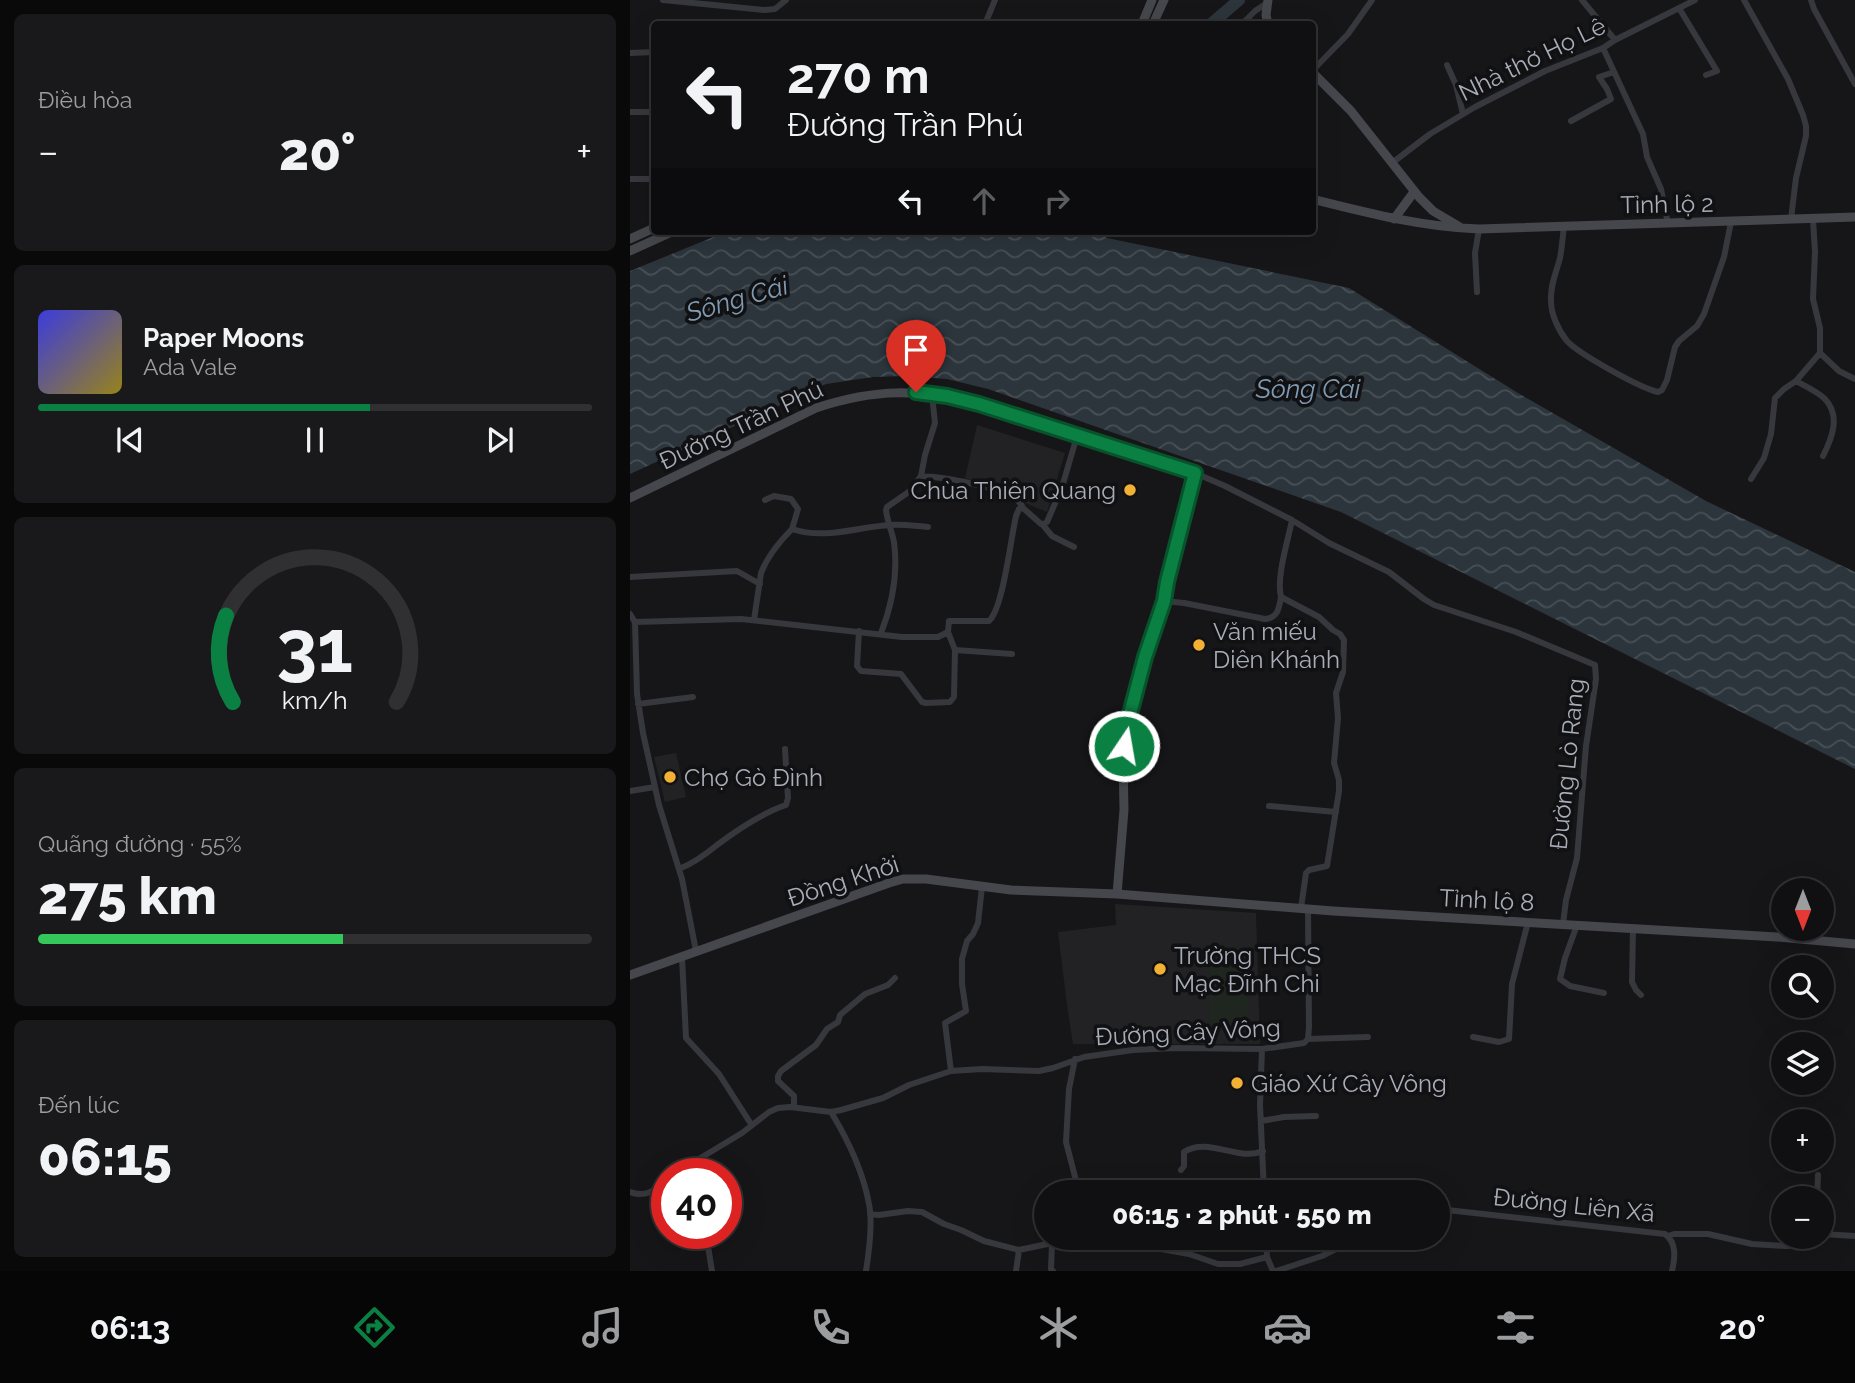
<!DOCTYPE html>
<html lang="vi">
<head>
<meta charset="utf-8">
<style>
  body { margin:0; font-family:Raleway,sans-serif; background:#19191b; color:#f1f3f6; height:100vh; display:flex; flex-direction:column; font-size:26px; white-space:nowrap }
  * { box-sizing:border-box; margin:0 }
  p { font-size:23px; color:#9c9d9f }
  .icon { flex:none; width:38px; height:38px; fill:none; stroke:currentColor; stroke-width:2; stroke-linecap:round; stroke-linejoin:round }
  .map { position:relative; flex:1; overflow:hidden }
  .sheet { display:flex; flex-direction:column; gap:14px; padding:14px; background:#09090a; width:630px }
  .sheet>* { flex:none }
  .hud { position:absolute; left:21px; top:21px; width:665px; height:214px; border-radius:7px; box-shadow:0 7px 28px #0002,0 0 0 2px #303032; background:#101012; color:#f1f3f6; overflow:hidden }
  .needle { width:46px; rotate:180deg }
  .controls { position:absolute; left:1141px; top:878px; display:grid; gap:14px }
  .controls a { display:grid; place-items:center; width:63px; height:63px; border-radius:50%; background:#101012; box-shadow:0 7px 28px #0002,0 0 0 2px #303032; font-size:35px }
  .speed { position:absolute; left:21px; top:1158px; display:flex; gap:14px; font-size:35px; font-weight:700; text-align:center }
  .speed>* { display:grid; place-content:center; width:91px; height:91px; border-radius:50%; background:#101012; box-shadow:0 7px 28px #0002,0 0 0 2px #303032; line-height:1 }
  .speed .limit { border:10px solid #d22; background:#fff; color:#111 }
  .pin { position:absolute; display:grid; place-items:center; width:60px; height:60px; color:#fff; margin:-72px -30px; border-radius:50% 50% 50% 0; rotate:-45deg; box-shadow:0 0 7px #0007 }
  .pin .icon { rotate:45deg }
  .me { position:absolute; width:77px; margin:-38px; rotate:12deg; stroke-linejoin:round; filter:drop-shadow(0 0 5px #0008) }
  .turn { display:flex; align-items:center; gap:24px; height:147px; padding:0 21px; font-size:32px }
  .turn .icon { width:91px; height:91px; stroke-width:2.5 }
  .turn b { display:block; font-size:49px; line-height:60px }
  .lanes { display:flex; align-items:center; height:66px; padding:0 21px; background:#0003; justify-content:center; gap:35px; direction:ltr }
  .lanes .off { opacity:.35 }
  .big { font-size:52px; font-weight:800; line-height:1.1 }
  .sheet .tile { flex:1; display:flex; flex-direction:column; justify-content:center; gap:10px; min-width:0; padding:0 24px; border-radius:10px; background:#19191b }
  .sheet .dial { align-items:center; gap:0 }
  .dial svg { height:182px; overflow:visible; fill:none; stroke:#303032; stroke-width:7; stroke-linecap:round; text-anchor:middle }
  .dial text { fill:#f1f3f6; stroke:none }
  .song { display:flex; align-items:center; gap:21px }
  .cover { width:84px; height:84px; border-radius:10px; background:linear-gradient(135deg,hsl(240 70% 55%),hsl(50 70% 35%)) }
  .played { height:7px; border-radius:4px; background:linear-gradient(90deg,#0b8043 60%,#303032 60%) }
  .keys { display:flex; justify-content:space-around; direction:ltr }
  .heat { display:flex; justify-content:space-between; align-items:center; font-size:38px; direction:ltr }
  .charge { height:10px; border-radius:5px; background:linear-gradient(90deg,#34c759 55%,#303032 0) }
  .trip { position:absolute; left:404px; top:1180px; width:416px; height:70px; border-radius:35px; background:#101012; box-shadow:0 7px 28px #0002,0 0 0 2px #303032; font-weight:800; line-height:70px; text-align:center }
  .dock { display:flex; height:112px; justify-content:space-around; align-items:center; background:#060607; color:#9c9d9f }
  .dock .icon { width:49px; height:49px }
  .dock .current { color:#0b8043 }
  .dock b { font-size:32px; color:#f1f3f6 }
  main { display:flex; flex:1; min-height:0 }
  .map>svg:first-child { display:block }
</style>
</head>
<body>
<main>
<section class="sheet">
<div class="tile"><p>Điều hòa</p>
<div class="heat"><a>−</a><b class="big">20°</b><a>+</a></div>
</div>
<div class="tile">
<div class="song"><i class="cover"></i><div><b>Paper Moons</b><p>Ada Vale</p></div></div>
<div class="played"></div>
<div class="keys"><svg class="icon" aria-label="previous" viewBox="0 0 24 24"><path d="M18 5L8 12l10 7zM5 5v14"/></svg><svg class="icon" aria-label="pause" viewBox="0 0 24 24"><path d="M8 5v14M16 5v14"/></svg><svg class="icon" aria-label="next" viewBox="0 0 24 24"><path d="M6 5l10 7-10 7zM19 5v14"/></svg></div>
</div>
<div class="tile dial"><svg viewBox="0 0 100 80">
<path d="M14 69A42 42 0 1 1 86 69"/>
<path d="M14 69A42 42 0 0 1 11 31" stroke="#0b8043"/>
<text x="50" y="56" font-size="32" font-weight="700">31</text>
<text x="50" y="72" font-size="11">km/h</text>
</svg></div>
<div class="tile"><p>Quãng đường · 55%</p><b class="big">275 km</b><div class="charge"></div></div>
<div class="tile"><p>Đến lúc</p><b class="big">06:15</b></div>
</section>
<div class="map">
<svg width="1225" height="1271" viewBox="0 0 1225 1271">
  <defs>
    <pattern id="water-waves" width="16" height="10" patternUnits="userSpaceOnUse" patternTransform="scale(1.75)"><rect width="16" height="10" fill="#2c353c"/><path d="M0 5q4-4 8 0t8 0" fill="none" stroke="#485056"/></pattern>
  </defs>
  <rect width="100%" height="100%" fill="#161618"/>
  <!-- built -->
  <path fill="#222225" d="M347,425l88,28 -18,59 -82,-34z
    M46,753l10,44 -21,5 -11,-45z
    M485,904l141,9 4,131h-187l-6,-39 -9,-73 58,-7z"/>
  <!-- pitch -->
  <path fill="#1e261f" d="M579,948h38l1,75 -38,1z"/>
  <!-- water -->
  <path fill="url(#water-waves)" d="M98,231h377l-1,3 3,4 242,50 169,105 188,108 149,71v197l-514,-257 -353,-123 -41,-10 -41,-3 -33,1 -47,7 -196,90v-203z"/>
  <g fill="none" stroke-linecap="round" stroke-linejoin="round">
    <!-- river -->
    <path stroke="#2c353c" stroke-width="12" d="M581,24l28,-24"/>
    <!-- street -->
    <path stroke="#37383d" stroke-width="6" d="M33,0l102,10 10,-1 11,-9
      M952,0l33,40
      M1114,0l44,79 15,36 3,11v10l-10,42 -5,41
      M1181,0l3,9 41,75
      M1049,8l38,63 -11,4
      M355,24l10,-24
      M612,24l13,-13 12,-8
      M973,48l40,86 4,23 14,32 7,35
      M0,53l24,-1
      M817,65l9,20 7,29
      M682,71l36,-37 24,-34
      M0,112h24
      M941,121l40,-22 -4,-10 -8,-12 15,-5
      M762,163l38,-29 45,-27 70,-36 58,-23 12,-8 80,-40
      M0,179h24
      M934,225c-1,11 -2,22 -4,33 -4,15 -10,28 -9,43 0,13 7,29 16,40 12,13 73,47 91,51l4,-2 5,-10 8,-33 4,-6 18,-15 7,-12 20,-57 7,-35
      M847,292l-2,-39 4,-24
      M1190,353l19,18 16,8
      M1166,381c9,5 21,10 29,18 16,17 7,39 -2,57
      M565,473l30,13 67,34 37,23 60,29 35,27 10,6 82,27 79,33 1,14 -10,67 -9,112 -11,42 -3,24
      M291,476c20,1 96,12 102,32
      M1121,479l13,-21 7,-24 4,-36 9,-9 12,-8 24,-28v-25l-7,-29 2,-47 -2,-33
      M135,500l9,-4 17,3 7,10 -6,20
      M662,520c-4,21 -16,57 -11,77l38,20 14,13 7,4 4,6 -1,32 -7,21 2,25 -4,45 5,17v11l-12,75 -18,4 -3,3 -5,35
      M413,525l9,11 22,11
      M0,577l107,-6 23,13
      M534,601l20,2 81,16c13,-1 14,-11 16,-22
      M0,614l5,8 2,72 6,39 16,72 23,74 14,72
      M124,620l7,-47c7,-18 18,-31 31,-44 33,11 64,-2 98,-4 12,-1 25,1 38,2
      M5,622l106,-3 161,18h36l10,-5
      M229,631l-2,35 4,5 40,3 21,28 4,1 24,-1 4,-5 1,-47 -7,-18 1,-11h40c14,-12 22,-84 27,-105l3,-7 4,-1 18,16h3l3,-2 15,-35 15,-51
      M251,633c11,-28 17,-61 13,-91 -2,-11 -7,-21 -8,-32l1,-3 23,-16 11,-15 4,-21 10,-32 -3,-28
      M325,650l57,4
      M8,704l55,-7
      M0,791l25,-4
      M639,806l67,6
      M49,869c15,-6 26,-14 38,-24 20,-15 45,-32 69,-40l2,-7 -3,-49
      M947,925l-12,33 -5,21 10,7 34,7
      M1003,928l-1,54 4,8 5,5
      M52,957l4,81 33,36 32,50
      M843,1037l26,5 10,-3 3,-55 16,-62
      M678,1039l60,-2
      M632,1049l-2,56 4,87
      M445,1059l-6,30 -3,53 13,50
      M321,1071l-6,-48 21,-12 -4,-27v-25l5,-18 6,-7 5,-11 4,-36
      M164,1107v-11l-16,-15v-5l3,-5 35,-26 11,-16 11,-7 2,-7 25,-21 23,-9 7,-7
      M201,1112c17,28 32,59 38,92 4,19 0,48 -3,67
      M631,1121l23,-4 32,-1
      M551,1170l3,-4v-14c24,-16 53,10 79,-1
      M44,1174l68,-41 27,-21 9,-4 12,-1 41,5 10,-2 42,-12 26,-13 42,-14 31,-2 57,2 14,-3 31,-11 49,-7 42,-2 87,1 42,-6 4,-4 1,-12 -1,-118
      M0,1192c16,6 25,-2 37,-12
      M1187,1199l1,-24
      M808,1209l227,25c12,9 10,24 7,37
      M240,1214l9,1 29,-4 14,1 22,12 17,6 23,11 35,9 33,-7 13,-6
      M76,1234l6,37
      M1192,1234l33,2
      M1038,1236l6,-2h34l44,10 34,2 14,-1 7,-8
      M492,1237l28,10 39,7 29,10h22l27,-7
      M636,1237l1,20 6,14
      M422,1243l-1,26 2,2
      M386,1271l3,-21
      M646,1271l46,-15 37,-19"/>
    <!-- secondary -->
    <path stroke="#45474d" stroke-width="9" d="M638,0l-2,15 2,9
      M512,24l10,-24
      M523,24l11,-24
      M682,72l39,39 68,86 14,14 27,16
      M682,199c56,14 110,28 167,30l376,-12
      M764,219l20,-27
      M0,239l24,-11
      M0,251l44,-20
      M0,498l186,-90c61,-20 101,-19 163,-4l216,69 -31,128 -19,56 -20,76 -2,24 1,53 -7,84
      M0,975l259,-92 14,-4h23l85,11 106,4 216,17 444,26 78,7"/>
  </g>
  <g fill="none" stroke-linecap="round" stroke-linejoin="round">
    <defs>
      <path id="route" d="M286,392l31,4 32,8 216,69 -28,109 -3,19 -19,56 -20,76 -1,13"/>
    </defs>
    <!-- route casing -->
    <use href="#route" stroke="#07532c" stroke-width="18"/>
    <!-- route -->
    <use href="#route" stroke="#0b8043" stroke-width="12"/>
  </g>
  <!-- markers -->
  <g fill="#f2b134" stroke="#111113" stroke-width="2.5">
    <circle cx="500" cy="490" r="7"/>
    <circle cx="569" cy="645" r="7"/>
    <circle cx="40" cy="777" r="7"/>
    <circle cx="530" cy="969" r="7"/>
    <circle cx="607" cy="1083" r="7"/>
  </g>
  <g text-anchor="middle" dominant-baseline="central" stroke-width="7" stroke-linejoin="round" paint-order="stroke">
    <!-- street labels -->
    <g font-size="24" fill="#a8adb8" stroke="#111113">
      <text transform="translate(902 59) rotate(-26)">Nhà thờ Họ Lê</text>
      <text transform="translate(1037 204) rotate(-1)">Tỉnh lộ 2</text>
      <text transform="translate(111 425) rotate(-25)">Đường Trần Phú</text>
      <text transform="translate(937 764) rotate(-84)">Đường Lò Rang</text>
      <text transform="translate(213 881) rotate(-18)">Đồng Khởi</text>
      <text transform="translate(857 900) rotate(3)">Tỉnh lộ 8</text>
      <text transform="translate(558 1032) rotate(-3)">Đường Cây Vông</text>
      <text transform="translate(944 1205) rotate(6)">Đường Liên Xã</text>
    </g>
    <!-- poi labels -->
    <g font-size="24" fill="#a8adb8" stroke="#111113" text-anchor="start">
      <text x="486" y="490" text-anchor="end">Chùa Thiên Quang</text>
      <text x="583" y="631">Văn miếu<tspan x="583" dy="28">Diên Khánh</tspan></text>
      <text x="54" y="777">Chợ Gò Đình</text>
      <text x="544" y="955">Trường THCS<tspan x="544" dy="28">Mạc Đĩnh Chi</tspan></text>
      <text x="621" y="1083">Giáo Xứ Cây Vông</text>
    </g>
    <!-- water labels -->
    <g font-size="26" font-style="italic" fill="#7f9bb3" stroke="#111113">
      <text transform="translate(107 299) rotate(-16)">Sông Cái</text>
      <text x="678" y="389">Sông Cái</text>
    </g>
  </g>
</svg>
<div class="controls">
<a><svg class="needle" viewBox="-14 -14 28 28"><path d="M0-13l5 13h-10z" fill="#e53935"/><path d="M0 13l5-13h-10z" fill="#9c9d9f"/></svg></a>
<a><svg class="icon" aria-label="search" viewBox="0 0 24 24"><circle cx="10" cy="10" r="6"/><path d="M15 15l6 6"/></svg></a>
<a><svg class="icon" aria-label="layers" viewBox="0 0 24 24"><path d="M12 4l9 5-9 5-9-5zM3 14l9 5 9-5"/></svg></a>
<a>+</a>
<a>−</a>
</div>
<div class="speed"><div class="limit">40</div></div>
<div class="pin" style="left:286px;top:392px;background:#d93025"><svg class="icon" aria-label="arrive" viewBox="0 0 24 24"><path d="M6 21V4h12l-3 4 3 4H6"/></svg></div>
<svg class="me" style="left:494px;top:746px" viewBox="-20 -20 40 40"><circle r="17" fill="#0b8043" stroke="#fff" stroke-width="3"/><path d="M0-11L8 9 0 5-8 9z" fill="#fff"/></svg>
<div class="trip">06:15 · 2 phút · 550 m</div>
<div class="hud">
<div class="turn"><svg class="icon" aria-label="left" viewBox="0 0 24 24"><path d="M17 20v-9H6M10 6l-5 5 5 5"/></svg><div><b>270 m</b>Đường Trần Phú</div></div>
<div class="lanes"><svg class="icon" aria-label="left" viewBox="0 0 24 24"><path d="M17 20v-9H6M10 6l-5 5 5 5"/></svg><svg class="icon off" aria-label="ahead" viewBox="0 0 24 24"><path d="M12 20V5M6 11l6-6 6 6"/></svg><svg class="icon off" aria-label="right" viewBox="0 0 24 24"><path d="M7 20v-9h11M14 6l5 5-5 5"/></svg></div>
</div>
</div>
</main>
<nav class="dock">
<b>06:13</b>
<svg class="icon current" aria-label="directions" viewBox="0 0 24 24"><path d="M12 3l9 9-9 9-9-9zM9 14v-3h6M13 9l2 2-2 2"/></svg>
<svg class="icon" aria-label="music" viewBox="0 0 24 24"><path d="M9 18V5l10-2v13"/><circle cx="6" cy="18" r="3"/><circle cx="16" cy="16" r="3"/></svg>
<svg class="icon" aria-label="phone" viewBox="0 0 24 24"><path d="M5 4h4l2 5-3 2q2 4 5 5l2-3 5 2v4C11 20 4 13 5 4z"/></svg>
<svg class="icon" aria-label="climate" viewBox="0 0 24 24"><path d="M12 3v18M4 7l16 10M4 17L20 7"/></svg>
<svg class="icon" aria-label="car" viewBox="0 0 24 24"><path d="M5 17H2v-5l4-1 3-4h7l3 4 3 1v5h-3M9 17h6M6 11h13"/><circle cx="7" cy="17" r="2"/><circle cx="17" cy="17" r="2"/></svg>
<svg class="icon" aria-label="filters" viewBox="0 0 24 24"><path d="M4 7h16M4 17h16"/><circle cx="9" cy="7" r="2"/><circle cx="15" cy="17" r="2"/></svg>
<b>20°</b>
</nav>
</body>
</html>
